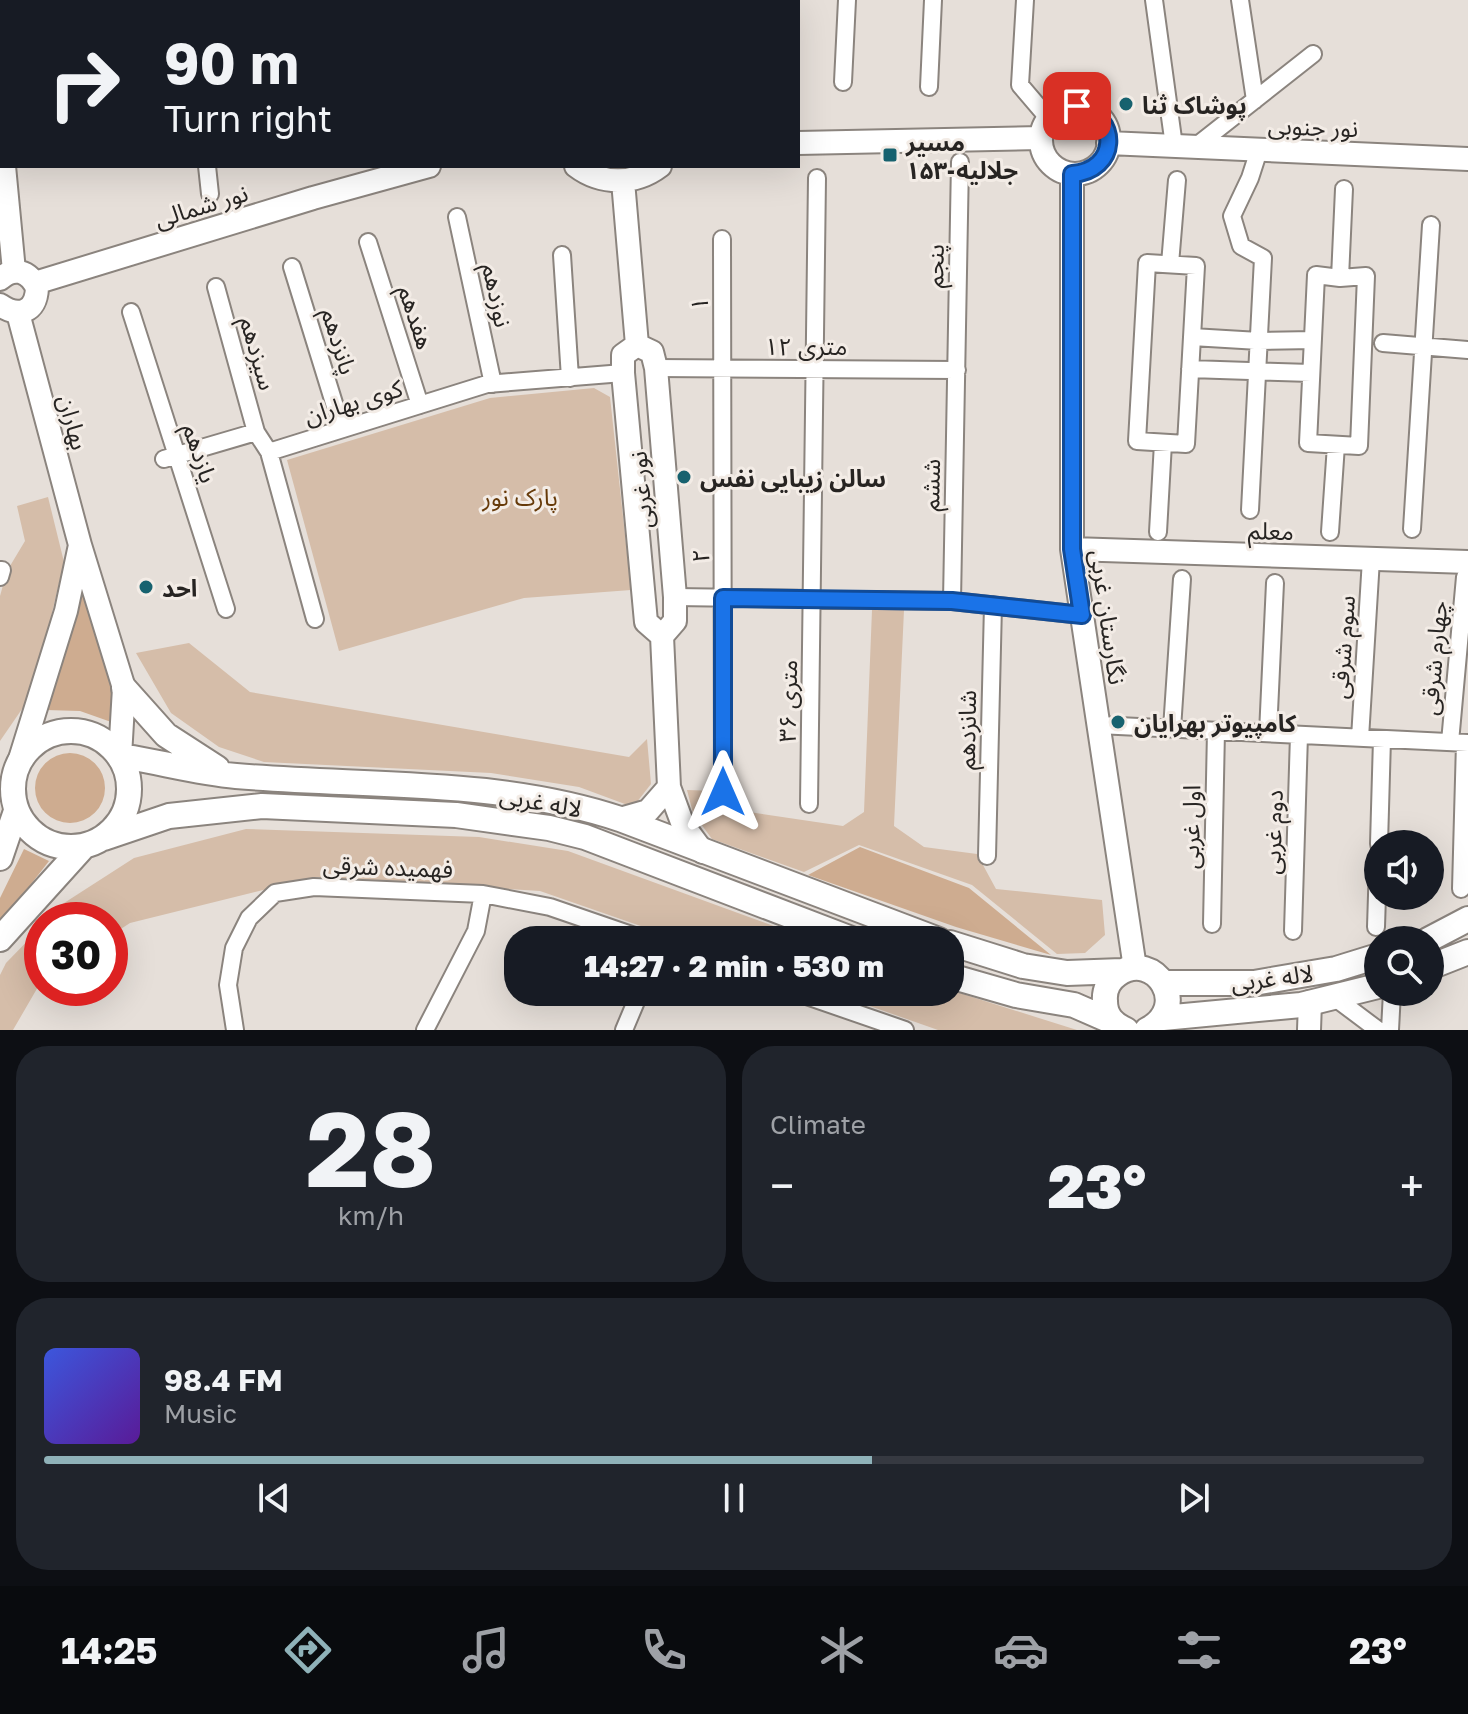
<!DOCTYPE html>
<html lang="en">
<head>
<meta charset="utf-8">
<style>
  body { margin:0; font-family:"Golos Text","Noto Sans Arabic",sans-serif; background:#20242c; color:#f1f3f6; height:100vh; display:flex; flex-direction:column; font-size:30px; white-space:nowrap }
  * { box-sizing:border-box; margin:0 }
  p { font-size:26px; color:#9ea1a6 }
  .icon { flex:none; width:44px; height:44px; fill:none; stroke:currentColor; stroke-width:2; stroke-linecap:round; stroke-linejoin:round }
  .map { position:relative; height:1030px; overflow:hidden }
  .drawer { display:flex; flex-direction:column; gap:16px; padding:16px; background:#0d0f14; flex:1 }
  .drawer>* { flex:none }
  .banner { position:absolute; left:0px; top:0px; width:800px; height:168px; box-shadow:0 8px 32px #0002; background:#171b24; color:#f1f3f6; overflow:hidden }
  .fabs { position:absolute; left:1364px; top:830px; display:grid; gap:16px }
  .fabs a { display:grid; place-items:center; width:80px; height:80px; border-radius:50%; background:#171b24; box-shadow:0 8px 32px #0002; font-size:40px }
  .speed { position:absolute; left:24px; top:902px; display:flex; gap:16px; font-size:40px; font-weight:700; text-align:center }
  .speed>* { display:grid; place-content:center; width:104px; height:104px; border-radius:50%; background:#171b24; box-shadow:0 8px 32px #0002; line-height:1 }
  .speed .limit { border:12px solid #d22; background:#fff; color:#111 }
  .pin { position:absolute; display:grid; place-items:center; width:68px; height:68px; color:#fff; margin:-34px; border-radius:16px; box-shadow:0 4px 12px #0006 }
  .me { position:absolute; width:88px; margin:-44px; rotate:0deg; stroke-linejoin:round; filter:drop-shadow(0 0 6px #0008) }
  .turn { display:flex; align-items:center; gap:28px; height:168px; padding:0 32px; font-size:36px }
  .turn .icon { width:104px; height:104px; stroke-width:2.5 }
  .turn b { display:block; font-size:56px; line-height:68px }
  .big { font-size:60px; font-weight:800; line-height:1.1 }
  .drawer .card { flex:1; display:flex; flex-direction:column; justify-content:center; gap:12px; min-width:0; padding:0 28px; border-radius:32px; background:#20242c }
  .drawer .dial { align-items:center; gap:0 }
  .dial b { font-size:104px; line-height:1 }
  .song { display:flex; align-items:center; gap:24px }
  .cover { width:96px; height:96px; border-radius:12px; background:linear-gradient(135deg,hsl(230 70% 55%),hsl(270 70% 35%)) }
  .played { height:8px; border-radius:4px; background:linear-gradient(90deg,#8fb2b9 60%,#363941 60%) }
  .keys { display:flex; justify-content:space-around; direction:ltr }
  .heat { display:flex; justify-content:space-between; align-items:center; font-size:44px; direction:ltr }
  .drawer .tiles { flex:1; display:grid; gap:16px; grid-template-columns:1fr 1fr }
  .card:last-child { grid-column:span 2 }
  .trip { position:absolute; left:504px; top:926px; width:460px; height:80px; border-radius:32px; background:#171b24; box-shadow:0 8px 32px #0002; font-weight:800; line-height:80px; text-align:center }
  .dock { display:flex; height:128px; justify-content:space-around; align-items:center; background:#090b0e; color:#9ea1a6 }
  .dock .icon { width:56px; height:56px }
  .dock .active { color:#8fb2b9 }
  .dock b { font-size:36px; color:#f1f3f6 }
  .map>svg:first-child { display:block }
</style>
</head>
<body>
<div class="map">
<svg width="1468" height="1030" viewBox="0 0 1468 1030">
  <rect width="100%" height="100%" fill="#e6dfd9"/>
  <!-- green -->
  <path fill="#d5bda9" d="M594,388l16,9 21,193 -107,8 -185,53 -52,-191 203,-62z
    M48,497l16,65 -31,131 -33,48v-145l7,-25 18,-30 -8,-35z
    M872,610h32l-10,216 30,21 53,7 19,35 106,11 3,35 -20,18 -28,1 -85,-69 -113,-40 -55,27 -92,-33 -19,-26 -6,-23 30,1 -1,16 127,19 21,-14z
    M189,643l61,49 379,65 18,-18 4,45 -18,23 -54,-20 -88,-14 -227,-11 -45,-15 -48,-34 -35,-60z
    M246,829l233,8 89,14 244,89h-131l-141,-49 -224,-14 -186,46 -20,13v-16h-63l14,-15 73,-47z
    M42,926v54l-29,50h-13v-55l6,-12z
    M950,990l127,40h-139l-108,-38z"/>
  <!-- forest -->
  <path fill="#ceac90" d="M85,583l31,107 -2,33 -34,-12 -34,-1z
    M35 788a35 35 0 1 1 70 0a35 35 0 1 1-70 0Z
    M860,847l109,41 82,67 -95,-28 -148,-52z
    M24,849l25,12 -49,63v-26z"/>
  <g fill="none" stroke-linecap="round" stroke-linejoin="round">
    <defs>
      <path id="street" d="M100,0v2
        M189,0v2
        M290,0l1,2
        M397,0v2
        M485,0v2
        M674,0v2
        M759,0v2
        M1025,0l-5,85 29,34
        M1154,0l20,146
        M1240,0l15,100
        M843,82l4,-82
        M929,87l4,-87
        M1195,147l118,-93
        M207,166l3,28
        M457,217l36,167
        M722,239l1,553
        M368,242l52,163
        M562,255l8,123
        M1147,263l49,3 -10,178 -49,-3z
        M1170,264l7,-84
        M292,267l50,162
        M1316,275l24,3 26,-2 -7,170 -51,-3z
        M1340,278l4,-89
        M216,287l40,145
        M131,312l95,297
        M1192,337l67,4 54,-1
        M1383,343l85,7
        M656,368l301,2
        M1190,369l121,4
        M164,459l92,-27 13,20
        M1250,510l13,-252 -22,-12 -9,-30 18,-38 9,-28
        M1412,529l19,-304
        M1158,532l5,-89
        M1330,532l6,-87
        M0,570h2l-2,7
        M675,597l277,4 130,14
        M952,601l8,-439
        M315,619l-46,-167 218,-68 136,-11
        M1098,725l370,18
        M1172,729l10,-150
        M1268,733l7,-150
        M1360,738l11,-179
        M1450,742l15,-165
        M809,804l8,-626
        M1379,844l3,-105
        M987,856l6,-251
        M1461,889l4,-146
        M1212,924l4,-193
        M1376,927l2,-64
        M1293,931l6,-196
        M795,992l110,38
        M1334,997l44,33
        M235,1030l-7,-45 6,-37 15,-30 26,-25 39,-6 169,7 67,13 96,33
        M425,1030l51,-99 7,-37
        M624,1030l16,-38
        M1390,1030l2,-38"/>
      <path id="secondary" d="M608,0v2
        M1041 140a34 34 0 1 1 68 0a34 34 0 1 1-68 0Z
        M0,122l2,21
        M798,143l243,-5
        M1108,143l360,16
        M4,166l10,105
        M576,166c25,19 59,19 84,0
        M1072,174v375l63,419
        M623,181l14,164
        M0,279c14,-13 29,-8 37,9 -1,24 -18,30 -37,17
        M35,283l278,-85 116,-32
        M18,313l62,232
        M637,345l15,7 4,16 19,229v24l-13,15 7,151
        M637,345l-14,10v18l23,249 16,14
        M1072,549l396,13
        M20,759l46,-148 14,-66 44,143 -4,68
        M620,819l28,-8 21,-24 14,38 20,27
        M1309,1030l1,-28"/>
      <path id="primary" d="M124,688l42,47 51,33
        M13 789a58 58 0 1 1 116 0a58 58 0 1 1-116 0Z
        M121,759l12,-1c34,6 69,15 103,18 128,11 261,2 384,43l319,121
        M104,838l65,-22 93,-10 194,9 93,13 36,9 269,103
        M0,858l16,-47
        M0,939l84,-93
        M1428,940l40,-21
        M950,943l73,23 44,7 55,-2
        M1430,967l38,-15
        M950,976l66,19 58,10 39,17
        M1164,983h90l82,-14 42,-13
        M1163,1018l138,-13 77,-19
        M1126,1030c-13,-6 -21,-14 -21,-29 -1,-11 4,-21 13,-27 37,-25 74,33 29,56"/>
    </defs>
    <!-- street casing -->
    <use href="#street" stroke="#8b847e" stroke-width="20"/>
    <!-- secondary casing -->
    <use href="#secondary" stroke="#8b847e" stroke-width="26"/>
    <!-- primary casing -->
    <use href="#primary" stroke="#8b847e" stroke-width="28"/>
    <!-- street -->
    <use href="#street" stroke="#fff" stroke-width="16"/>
    <!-- secondary -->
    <use href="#secondary" stroke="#fff" stroke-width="22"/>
    <!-- primary -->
    <use href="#primary" stroke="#fff" stroke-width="24"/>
  </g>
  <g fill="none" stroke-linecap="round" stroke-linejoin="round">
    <defs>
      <path id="route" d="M723,792v-194l229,3 130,14 -10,-66v-375c46,-3 49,-57 5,-68"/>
    </defs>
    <!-- route casing -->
    <use href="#route" stroke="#114b97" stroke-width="20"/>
    <!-- route -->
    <use href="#route" stroke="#1a73e8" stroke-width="14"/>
  </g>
  <!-- markers -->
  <g fill="#17626f" stroke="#f3ece6" stroke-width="3">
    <circle cx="1126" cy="104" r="8"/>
    <rect x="882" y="147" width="16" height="16" rx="4"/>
    <circle cx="684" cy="477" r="8"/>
    <circle cx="146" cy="587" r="8"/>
    <circle cx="1118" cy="722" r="8"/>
  </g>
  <g text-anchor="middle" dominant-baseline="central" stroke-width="6" stroke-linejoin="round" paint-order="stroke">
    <!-- poi labels -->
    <g font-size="24" font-weight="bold" fill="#272422" stroke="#f3ece6" text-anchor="start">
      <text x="1142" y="104">پوشاک ثنا</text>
      <text x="906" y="141">مسیر<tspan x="906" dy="28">۱۵۳-جلالیه</tspan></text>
      <text x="700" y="477">سالن زیبایی نفس</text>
      <text x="162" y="587">احد</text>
      <text x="1134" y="722">کامپیوتر بهرایان</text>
    </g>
    <!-- street labels -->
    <g font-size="24" fill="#272422" stroke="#f3ece6">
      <text transform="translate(1313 126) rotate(2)">نور جنوبی</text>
      <text transform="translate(201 205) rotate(-17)">نور شمالی</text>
      <text transform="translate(934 266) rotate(-89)">پنجم</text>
      <text transform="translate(498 295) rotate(78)">نوزدهم</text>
      <text transform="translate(698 304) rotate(-90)">۱</text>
      <text transform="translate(417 317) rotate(72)">هفدهم</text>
      <text transform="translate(340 341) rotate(73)">پانزدهم</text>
      <text x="806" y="345">۱۲ متری</text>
      <text transform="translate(259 353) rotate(74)">سیزدهم</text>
      <text transform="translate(353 401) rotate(-17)">کوی بهاران</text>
      <text transform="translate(74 422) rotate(75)">بهاران</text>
      <text transform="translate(201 453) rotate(72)">یازدهم</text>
      <text transform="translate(930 485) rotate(-89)">ششم</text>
      <text transform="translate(640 490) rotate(-95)">نور غربی</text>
      <text transform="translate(1271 530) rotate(2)">معلم</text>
      <text transform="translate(699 556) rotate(-90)">۲</text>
      <text transform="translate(1109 617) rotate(82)">نگارستان غربی</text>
      <text transform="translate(1342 647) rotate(-86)">سوم شرقی</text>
      <text transform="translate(1433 658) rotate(-85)">چهارم شرقی</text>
      <text transform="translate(787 701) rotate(-89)">۳۶ متری</text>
      <text transform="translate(966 730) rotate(-89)">شانزدهم</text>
      <text transform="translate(541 801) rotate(10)">لاله غربی</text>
      <text transform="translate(1190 827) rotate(-89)">اول غربی</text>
      <text transform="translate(1272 832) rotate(-88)">دوم غربی</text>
      <text transform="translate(388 866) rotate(2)">فهمیده شرقی</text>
      <text transform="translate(1272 977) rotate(-7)">لاله غربی</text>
    </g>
    <!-- park labels -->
    <g font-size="24" fill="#663a09" stroke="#f3ece6">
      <text x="520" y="496">پارک نور</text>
    </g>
  </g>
</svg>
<div class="fabs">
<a><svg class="icon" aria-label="sound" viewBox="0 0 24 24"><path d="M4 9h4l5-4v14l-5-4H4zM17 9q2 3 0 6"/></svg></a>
<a><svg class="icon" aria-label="search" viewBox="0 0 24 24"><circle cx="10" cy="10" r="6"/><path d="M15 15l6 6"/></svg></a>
</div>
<div class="speed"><div class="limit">30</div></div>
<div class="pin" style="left:1077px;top:106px;background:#d93025"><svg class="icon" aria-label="arrive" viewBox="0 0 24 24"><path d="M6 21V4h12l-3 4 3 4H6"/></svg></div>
<svg class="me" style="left:723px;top:792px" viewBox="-20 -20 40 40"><path d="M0-17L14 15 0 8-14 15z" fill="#1a73e8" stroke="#fff" stroke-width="4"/></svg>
<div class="trip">14:27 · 2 min · 530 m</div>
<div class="banner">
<div class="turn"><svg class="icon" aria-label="right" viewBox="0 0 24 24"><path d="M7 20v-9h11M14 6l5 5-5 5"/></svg><div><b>90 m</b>Turn right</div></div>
</div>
</div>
<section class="drawer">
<div class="tiles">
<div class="card dial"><b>28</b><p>km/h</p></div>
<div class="card"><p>Climate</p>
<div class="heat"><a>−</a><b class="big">23°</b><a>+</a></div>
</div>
<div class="card">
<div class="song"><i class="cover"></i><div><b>98.4 FM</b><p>Music</p></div></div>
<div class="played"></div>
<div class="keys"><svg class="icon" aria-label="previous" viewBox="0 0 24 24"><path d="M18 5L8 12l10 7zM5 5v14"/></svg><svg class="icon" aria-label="pause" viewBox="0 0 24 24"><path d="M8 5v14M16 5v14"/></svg><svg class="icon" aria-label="next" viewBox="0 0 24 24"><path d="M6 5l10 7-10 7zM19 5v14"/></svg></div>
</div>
</div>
</section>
<nav class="dock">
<b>14:25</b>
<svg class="icon active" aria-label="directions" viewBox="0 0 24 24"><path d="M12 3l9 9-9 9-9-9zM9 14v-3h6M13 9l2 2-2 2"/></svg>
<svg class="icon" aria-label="music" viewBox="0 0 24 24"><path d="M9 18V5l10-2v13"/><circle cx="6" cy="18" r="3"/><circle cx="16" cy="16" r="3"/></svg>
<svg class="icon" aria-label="phone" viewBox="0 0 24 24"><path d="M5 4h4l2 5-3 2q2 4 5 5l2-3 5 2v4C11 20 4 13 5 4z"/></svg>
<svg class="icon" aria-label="climate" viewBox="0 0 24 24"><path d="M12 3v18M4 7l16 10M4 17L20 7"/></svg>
<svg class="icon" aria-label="car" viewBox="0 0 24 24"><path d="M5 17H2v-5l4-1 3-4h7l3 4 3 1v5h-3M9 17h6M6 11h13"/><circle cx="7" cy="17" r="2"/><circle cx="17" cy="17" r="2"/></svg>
<svg class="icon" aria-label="filters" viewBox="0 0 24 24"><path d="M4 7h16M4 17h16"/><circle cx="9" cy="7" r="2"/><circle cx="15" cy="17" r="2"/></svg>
<b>23°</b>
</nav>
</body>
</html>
